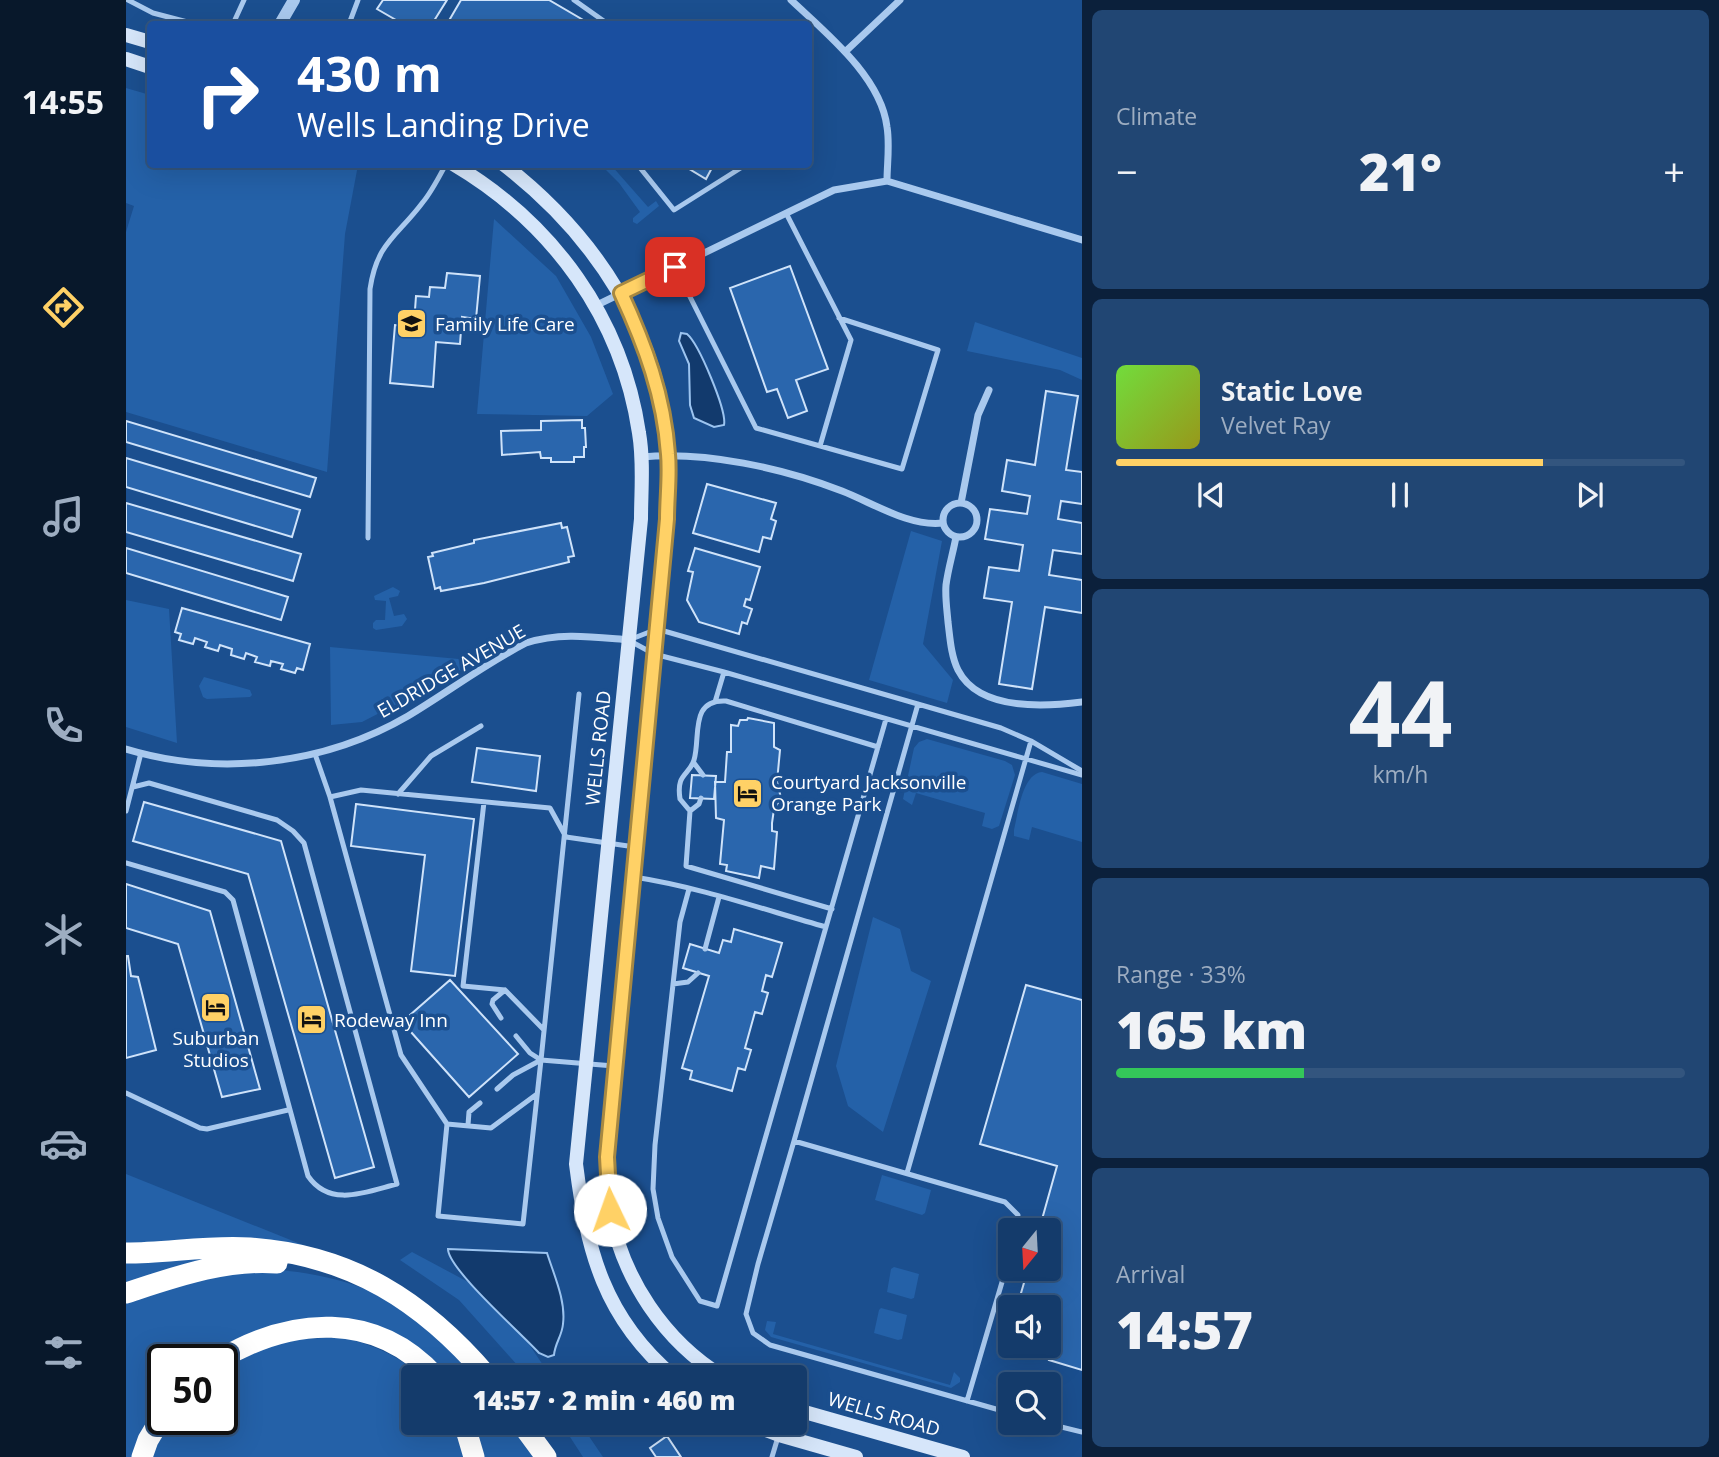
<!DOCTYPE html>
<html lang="en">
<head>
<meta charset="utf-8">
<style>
  body { margin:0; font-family:"Open Sans",sans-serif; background:#214673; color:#f1f3f6; height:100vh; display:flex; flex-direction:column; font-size:26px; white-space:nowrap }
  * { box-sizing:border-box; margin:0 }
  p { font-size:23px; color:#9dadc1 }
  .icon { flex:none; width:38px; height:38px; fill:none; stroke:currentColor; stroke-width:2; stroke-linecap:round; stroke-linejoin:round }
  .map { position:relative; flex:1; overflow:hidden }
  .side { display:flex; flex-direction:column; gap:10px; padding:10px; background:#0b203b; width:637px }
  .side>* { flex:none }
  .banner { position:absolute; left:21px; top:21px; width:665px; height:147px; border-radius:7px; box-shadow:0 7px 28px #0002,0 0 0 2px #33557e; background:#1a4fa0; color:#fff; overflow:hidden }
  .needle { width:46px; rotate:198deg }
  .tools { position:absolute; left:872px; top:1218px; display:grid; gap:14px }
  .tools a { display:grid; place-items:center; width:63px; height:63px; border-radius:7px; background:#143b6b; box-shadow:0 7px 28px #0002,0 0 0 2px #33557e; font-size:35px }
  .speed { position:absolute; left:21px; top:1344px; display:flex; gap:14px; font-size:35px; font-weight:700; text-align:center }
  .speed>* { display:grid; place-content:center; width:91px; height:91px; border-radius:50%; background:#143b6b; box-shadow:0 7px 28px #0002,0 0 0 2px #33557e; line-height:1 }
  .speed .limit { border:4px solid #111; border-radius:10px; background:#fff; color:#111 }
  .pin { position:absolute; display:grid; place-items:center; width:60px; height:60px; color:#fff; margin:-30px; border-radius:14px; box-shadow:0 4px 10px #0006 }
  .me { position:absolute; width:77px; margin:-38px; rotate:357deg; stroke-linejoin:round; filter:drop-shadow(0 0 5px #0008) }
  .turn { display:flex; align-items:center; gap:24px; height:147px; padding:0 35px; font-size:32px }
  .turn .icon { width:91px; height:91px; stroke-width:2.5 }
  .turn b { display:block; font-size:49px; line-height:60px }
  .big { font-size:52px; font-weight:800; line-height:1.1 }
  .side .tile { flex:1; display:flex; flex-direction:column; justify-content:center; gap:10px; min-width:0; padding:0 24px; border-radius:10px; background:#214673 }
  .side .dial { align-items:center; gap:0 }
  .dial b { font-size:91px; line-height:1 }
  .song { display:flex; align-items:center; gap:21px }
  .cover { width:84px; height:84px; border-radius:10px; background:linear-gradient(135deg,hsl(100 70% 55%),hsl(60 70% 35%)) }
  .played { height:7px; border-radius:4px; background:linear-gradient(90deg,#ffd166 75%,#33557e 75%) }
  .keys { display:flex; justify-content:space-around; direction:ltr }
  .heat { display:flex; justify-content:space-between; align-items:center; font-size:38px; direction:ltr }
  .charge { height:10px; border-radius:5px; background:linear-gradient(90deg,#34c759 33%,#33557e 0) }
  .trip { position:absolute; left:275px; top:1365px; width:406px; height:70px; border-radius:7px; background:#143b6b; box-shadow:0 7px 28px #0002,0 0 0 2px #33557e; font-weight:800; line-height:70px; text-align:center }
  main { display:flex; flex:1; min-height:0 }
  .dock { display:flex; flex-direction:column; width:126px; justify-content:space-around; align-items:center; background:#08182b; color:#9dadc1 }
  .dock .icon { width:49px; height:49px }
  .dock .selected { color:#ffd166 }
  .dock b { font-size:32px; color:#f1f3f6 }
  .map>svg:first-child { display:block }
</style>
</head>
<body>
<main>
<nav class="dock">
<b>14:55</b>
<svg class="icon selected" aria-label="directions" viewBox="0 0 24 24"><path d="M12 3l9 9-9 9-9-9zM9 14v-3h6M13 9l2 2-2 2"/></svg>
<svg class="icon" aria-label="music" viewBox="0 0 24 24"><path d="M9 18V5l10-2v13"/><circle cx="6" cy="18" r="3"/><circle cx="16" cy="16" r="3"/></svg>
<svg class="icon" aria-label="phone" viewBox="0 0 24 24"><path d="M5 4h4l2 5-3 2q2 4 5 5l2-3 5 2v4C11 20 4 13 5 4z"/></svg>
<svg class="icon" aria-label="climate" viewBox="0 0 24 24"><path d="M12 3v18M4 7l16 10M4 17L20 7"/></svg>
<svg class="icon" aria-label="car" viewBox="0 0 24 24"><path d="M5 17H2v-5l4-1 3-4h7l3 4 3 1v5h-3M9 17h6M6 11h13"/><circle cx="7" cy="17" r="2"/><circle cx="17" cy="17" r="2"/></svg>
<svg class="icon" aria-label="filters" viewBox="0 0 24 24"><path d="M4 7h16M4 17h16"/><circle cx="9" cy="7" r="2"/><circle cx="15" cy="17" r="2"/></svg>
</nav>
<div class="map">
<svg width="956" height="1457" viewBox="0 0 956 1457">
  <rect width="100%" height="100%" fill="#1b4f8f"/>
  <!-- green -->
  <path fill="#2461a8" d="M0,88l24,7v69l208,1 -13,69 -18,238 -201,-60v-180l8,-26 -8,-3z
    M475,165h10l37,42 8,-6 3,5 -22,18 -4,-2v-4l7,-6 -21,-29z
    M368,219l62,57 35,61 22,57 -26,22 -110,-2z
    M849,322l107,36v22l-22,-10 -93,-19z
    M785,531l31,10 -19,103 30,36 -6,23 -78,-23z
    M267,587l7,4 -2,5 -9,2 5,18 10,-2 3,5 -5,7 -26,4 -3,-2v-5l3,-3h9l1,-19 -11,-1 -1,-4z
    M0,600l43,9 8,134 -51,-16z
    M204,647l150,14 -118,61 -31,3z
    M78,677l46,13 2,5 -2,2 -43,2 -4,-2 -4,-11z
    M801,739l78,22 7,4 3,10 -16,51 -7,3 -10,-3 3,-13 -69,-20 -4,12 -9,-6 11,-51 5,-6z
    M916,772l40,12v58l-50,-15 -3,13 -15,-4v-6c4,-17 8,-56 28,-58z
    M747,917l27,12 11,42 20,10 -48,151 -35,-26 -12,-40z
    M0,1174l177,71 -4,12 -173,30z
    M756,1175l49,15 -6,23 -3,2 -47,-15z
    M286,1252l86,46 53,79h-23l-69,-77 -59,-40z
    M768,1267l25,7 -5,24 -3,1 -24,-7 4,-23z
    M153,1270c49,4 104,19 143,51 21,17 40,38 59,56h-39l-96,-54 -137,37h-46v47l-27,50h-10v-154l84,-27z
    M755,1308l26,7 -5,24 -4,1 -24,-7 5,-23z
    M641,1321l9,1 -3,12 177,51 4,-13 6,6v4l-9,6 -180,-51 -6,-7z
    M216,1337c33,9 54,17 80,40h-9v46h42l9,34h-316l19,-38h55v-52l60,-27z
    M345,1423h45l24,34h-60z
    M435,1423h19l23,34h-20z"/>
  <!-- water -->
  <path fill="#123a6d" stroke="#9cc4f0" stroke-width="2" d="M555,333l6,1c12,10 40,77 37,91l-10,2 -20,-9 -4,-13 -1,-41 -10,-23z
    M322,1249l99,4c7,22 19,48 16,71 -1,12 -8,19 -9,31l-6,2 -9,-4c-17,-19 -91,-84 -91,-104z"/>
  <!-- building -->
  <path fill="#2a66ad" stroke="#cfe3fa" stroke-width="2" d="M257,0h64l-15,24h-29l-26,-15z
    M335,0h88l41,24h-143z
    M555,164h33l-8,15z
    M664,266l38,103 -32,11 11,31 -19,7 -11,-29 -10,3 -37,-104z
    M321,273l33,3 -4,43 -14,-2 -2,27 -24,-2 -3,45 -43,-4 5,-58 11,1 2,-16h7l1,-14 13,1 1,-10 15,1z
    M920,391l32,5 -12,74 16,2v32l-21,-3 -3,18 24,4v31l-29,-4 -4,25 33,5v33l-37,-6 -13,82 -33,-5 13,-82 -28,-4 5,-31 30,4 4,-26 -38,-6 5,-30 37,5 3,-18 -28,-5 5,-31 28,5z
    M456,420v8h3l1,19h-2v10h-10v5h-23v-4h-10l-1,-6 -38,3 -1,-24 40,-1v-9z
    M0,421l190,57 -6,19 -184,-55z
    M0,458l174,52 -8,27 -166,-50z
    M581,484l69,19 -5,16 5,2 -5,18 -8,-2 -4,15 -66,-19z
    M0,503l175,51 -8,27 -167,-49z
    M435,523l1,5 5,-1 7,29 -6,1 1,5 -85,21 -43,8 -1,-4 -5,2 -7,-32 5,-1 -1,-3 42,-10v-3z
    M0,548l162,49 -7,23 -155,-47z
    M569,548l65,19 -10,33 -4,-1 -2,7 8,3 -5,15 -5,-2 -3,12 -40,-12 -12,-22 6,-28 -5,-1z
    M56,608l128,36 -7,26 -6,-2 -2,5 -14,-4 2,-5 -12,-3 -1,5 -15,-4 2,-5 -11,-4 -2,6 -13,-4 1,-6 -12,-4 -2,6 -13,-4 2,-5 -12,-4 -2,6 -14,-4 2,-6 -6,-2z
    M622,718l26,5v24l6,3 -3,32 4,16 -7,11 -2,14v8l5,1 -3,37 -13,-3 -2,12 -33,-7 1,-6 -7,-1 4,-44 -8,-2 -1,-36h10l2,-30h4v-27l7,1 2,-6h7z
    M351,748l63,8 -4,35 -64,-9z
    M566,775l24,1 -2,23 -24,-1z
    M18,802l137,39 93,326 -39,11 -87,-304 -115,-33z
    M230,804l118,15 -19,157 -44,-5 14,-116 -74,-9z
    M0,884l84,27 50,178 -38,8 -44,-153 -52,-16z
    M608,929l48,14 -10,34 -6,-2 -4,16 6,2 -6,21 -7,-2 -10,36 6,2 -6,20 -7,-2 -6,23 -42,-12 2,-8 -10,-3 27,-92 -26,-8 7,-24 29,9 4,-13 8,2z
    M0,956h2l3,20 7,1 18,73 -30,8z
    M324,980l68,74 -49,43 -67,-75z
    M900,985l56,15v370l-33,-10 10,-32 -11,-4v-17h-31l11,-38h20v-39h-9l18,-64 -77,-22z
    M541,1436l14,21h-25l-6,-9z"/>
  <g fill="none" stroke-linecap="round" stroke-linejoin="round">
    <!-- service -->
    <path stroke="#a9c9ee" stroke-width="5" d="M2,0l25,13 42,11
      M448,0l34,24
      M107,24l11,-24
      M223,24l9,-24
      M511,164l37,46 73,-46
      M660,213l65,127 -31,106
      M549,267l81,161 146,41 36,-119 -99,-32
      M242,538l2,-249c7,-47 27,-52 53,-87 9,-11 16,-25 23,-38
      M503,640l28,-11 344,99 30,13 51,30
      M506,642l22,12 70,18 358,103
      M589,702l9,-30
      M189,754l15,43 71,258 46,69 -9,92 85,8 18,-164 73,6
      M568,763l9,12
      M272,794l33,-38 50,-30
      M204,797l31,-7 189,18 16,29
      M575,798l-2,6 -9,7 -4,55 146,43
      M358,802l-21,184 42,4 39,40
      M0,811l15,-58
      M564,811l-10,-12c-4,-26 9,-23 14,-39 7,-23 -5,-61 32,-59l152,46
      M440,837l69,10
      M0,863l99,29 8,8 75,276c22,32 58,16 89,8l-93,-341 -11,-12 -16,-11 -128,-37 -16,4
      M508,877c65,10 128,32 192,50l-109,379 -17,-5 -28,-44 -14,-39 -5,-29 2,-44 25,-223 9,-33
      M700,927l60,-208
      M579,949l14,-52
      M547,984l15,-2 10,-9
      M375,1018l-9,-14 1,-4 12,-10
      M390,1036l14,17 11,7
      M415,1060l38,-366
      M371,1089l16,-14 28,-15
      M0,1093l74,35 7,1 81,-19
      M321,1124l44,4 46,-34
      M342,1125l1,-13 11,-9
      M668,1141l124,-437
      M781,1173l124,-432
      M841,1401l43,-146
      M884,1413l-240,-68 -17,-12 -7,-19 12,-50 36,-123 211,61 13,13 -1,15
      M919,1423l37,9
      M646,1457l6,-20"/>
    <!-- minor -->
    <path stroke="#a9c9ee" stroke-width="7" d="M665,0c35,33 90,77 96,127 3,18 0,37 0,54
      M720,51l54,-51
      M471,305l237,-115 53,-9 195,59
      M516,457c63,-6 141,11 200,34 31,12 67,36 101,32
      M817 520a17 17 0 1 1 34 0a17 17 0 1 1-34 0Z
      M835,503l17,-88 11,-25
      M830,537c-3,16 -8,32 -10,48 -1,12 1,25 2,37 2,16 3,34 10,48 21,41 86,37 124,32
      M0,749c93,28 198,16 282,-33 40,-24 77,-52 118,-73 34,-11 67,-6 103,-3"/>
    <!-- tertiary -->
    <path stroke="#a9c9ee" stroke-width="12" d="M154,24l14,-24"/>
    <!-- secondary -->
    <path stroke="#d6e6fa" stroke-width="14" d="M0,35l24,7
      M0,59l24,8
      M327,164c100,59 169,154 186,269 5,29 2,58 2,86l-65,645c11,87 28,154 98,213
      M377,164c92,71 159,171 165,290 2,21 -1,43 -1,65l-61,638c1,18 0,37 4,54 13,68 54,130 113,166
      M668,1409l169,48
      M621,1423l32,12 77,22"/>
    <!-- motorway -->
    <path stroke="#fff" stroke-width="21" d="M0,1253c41,0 83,-8 124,-5 101,7 173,53 238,129
      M0,1293c49,-16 99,-34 151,-30
      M93,1360c72,-43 156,-50 217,17
      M338,1423l10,34
      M395,1423l25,34
      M16,1457l6,-17 15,-25"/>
  </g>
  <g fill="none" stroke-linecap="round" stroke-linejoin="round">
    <defs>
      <path id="route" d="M484,1210l-3,-53 60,-638c0,-22 3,-44 1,-65 -4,-58 -23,-109 -47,-161l54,-26"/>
    </defs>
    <!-- route casing -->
    <use href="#route" stroke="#a68842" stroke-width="18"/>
    <!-- route -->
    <use href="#route" stroke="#ffd166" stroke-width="12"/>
  </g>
  <!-- icons -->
  <defs>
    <symbol id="school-square" viewBox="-11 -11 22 22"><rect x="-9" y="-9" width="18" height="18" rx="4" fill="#ffd166" stroke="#1b4f8f"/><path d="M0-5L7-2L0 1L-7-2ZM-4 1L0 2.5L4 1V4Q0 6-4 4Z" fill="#111"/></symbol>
    <symbol id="hotel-square" viewBox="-11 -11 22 22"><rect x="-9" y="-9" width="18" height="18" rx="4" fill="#ffd166" stroke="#1b4f8f"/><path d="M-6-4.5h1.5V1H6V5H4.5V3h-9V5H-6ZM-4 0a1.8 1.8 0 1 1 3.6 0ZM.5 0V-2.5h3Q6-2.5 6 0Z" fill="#111"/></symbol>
  </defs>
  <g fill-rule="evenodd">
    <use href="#school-square" x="268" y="306" width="35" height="35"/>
    <use href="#hotel-square" x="604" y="776" width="35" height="35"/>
    <use href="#hotel-square" x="72" y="990" width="35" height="35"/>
    <use href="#hotel-square" x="168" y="1002" width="35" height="35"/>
  </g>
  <g text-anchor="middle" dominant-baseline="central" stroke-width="7" stroke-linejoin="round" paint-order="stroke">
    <!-- poi labels -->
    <g font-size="19" fill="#fff" stroke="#1b4f8f" text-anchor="start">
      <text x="309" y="324">Family Life Care</text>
      <text x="645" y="782">Courtyard Jacksonville<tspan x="645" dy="22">Orange Park</tspan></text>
      <text x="208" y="1020">Rodeway Inn</text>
      <text x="90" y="1038" text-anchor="middle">Suburban<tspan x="90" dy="22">Studios</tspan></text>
    </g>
    <!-- street labels -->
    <g font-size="19" fill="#fff" stroke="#1b4f8f">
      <text transform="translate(325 671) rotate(-30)">ELDRIDGE AVENUE</text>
      <text transform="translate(472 748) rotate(-84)">WELLS ROAD</text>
      <text transform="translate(758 1414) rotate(16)">WELLS ROAD</text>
    </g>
  </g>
</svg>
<div class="tools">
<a><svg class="needle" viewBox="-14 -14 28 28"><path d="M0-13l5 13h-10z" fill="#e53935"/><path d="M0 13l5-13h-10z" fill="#9dadc1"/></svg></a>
<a><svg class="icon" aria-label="sound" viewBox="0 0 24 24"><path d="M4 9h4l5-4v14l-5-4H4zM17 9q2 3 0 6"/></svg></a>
<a><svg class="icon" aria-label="search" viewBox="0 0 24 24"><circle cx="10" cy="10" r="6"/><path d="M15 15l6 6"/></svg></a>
</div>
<div class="speed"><div class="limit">50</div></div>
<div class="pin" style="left:549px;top:267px;background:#d93025"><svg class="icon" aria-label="arrive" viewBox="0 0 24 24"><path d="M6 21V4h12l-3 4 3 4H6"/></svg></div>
<svg class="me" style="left:484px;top:1210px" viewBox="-20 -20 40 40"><circle r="19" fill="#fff"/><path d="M0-13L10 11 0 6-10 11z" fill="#ffd166"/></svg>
<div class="trip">14:57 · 2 min · 460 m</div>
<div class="banner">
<div class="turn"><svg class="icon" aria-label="right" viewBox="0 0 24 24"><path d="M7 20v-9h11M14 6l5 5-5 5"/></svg><div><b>430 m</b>Wells Landing Drive</div></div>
</div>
</div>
<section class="side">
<div class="tile"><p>Climate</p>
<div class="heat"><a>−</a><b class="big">21°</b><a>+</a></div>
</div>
<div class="tile">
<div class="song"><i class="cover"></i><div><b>Static Love</b><p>Velvet Ray</p></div></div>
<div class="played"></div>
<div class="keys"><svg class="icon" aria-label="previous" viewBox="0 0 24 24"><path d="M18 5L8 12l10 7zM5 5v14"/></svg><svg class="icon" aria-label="pause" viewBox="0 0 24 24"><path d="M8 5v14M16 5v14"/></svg><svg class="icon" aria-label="next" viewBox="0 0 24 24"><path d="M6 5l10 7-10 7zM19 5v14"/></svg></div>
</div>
<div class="tile dial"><b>44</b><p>km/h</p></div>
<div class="tile"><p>Range · 33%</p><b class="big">165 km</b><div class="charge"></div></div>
<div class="tile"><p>Arrival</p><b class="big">14:57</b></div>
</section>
</main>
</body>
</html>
